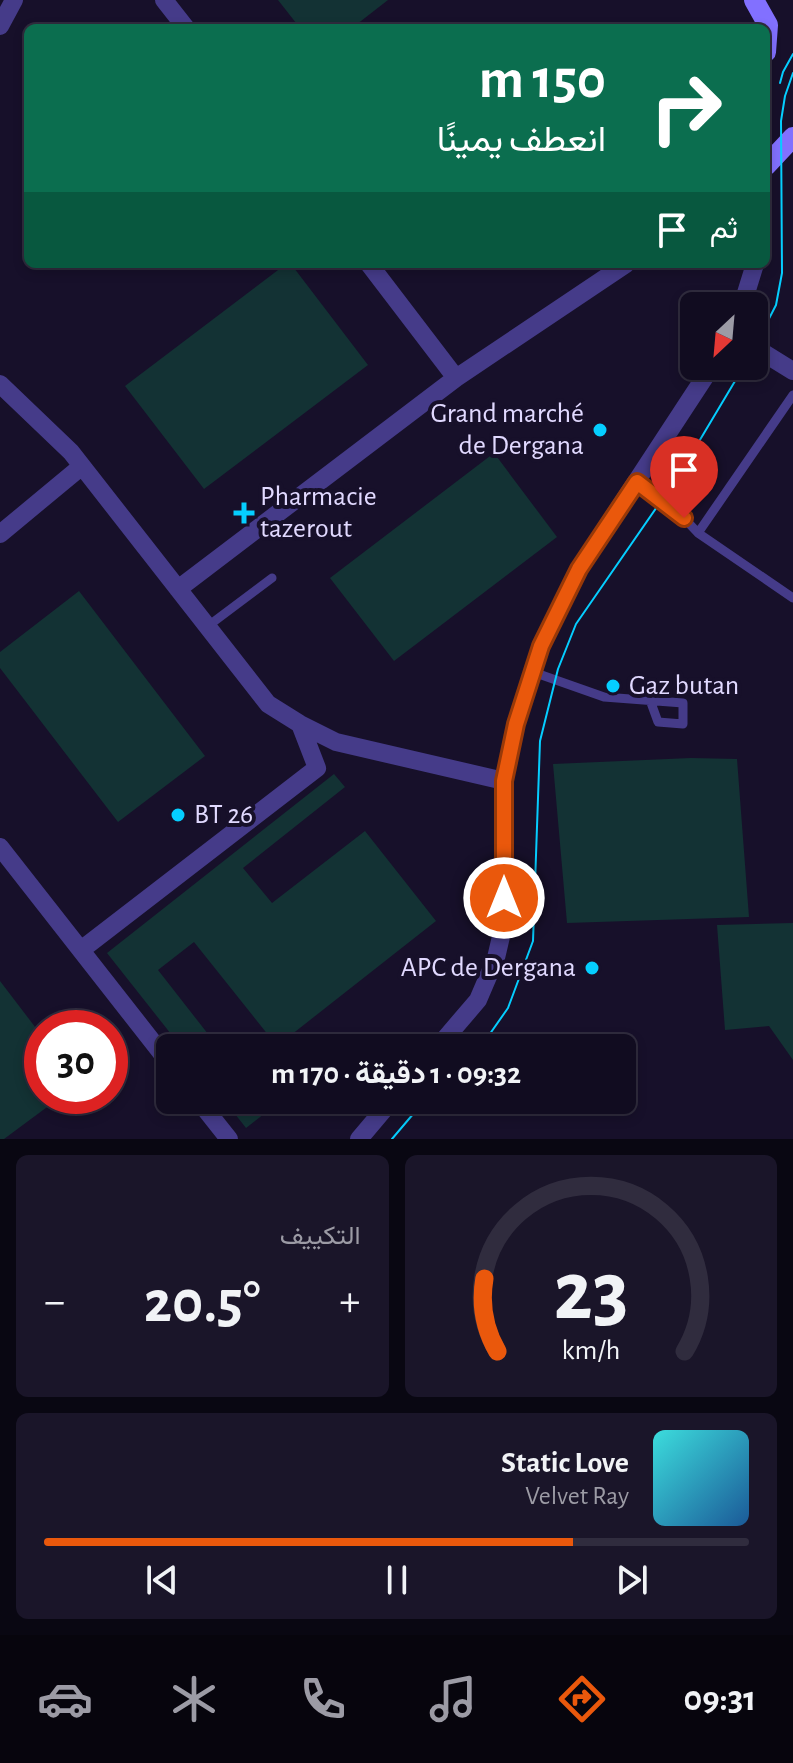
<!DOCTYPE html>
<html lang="ar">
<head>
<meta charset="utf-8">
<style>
  body { margin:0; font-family:"Alegreya Sans",Vazirmatn,sans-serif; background:#1a1529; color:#f1f3f6; direction:rtl; height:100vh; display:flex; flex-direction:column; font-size:30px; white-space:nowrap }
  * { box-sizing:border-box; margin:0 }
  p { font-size:26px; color:#9c9ba5 }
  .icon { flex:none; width:44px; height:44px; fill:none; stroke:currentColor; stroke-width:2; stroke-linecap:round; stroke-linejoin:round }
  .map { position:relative; height:1139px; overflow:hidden; direction:ltr }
  .details { display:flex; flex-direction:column; gap:16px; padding:16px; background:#090712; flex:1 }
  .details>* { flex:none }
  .banner { position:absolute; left:24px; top:24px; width:746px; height:244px; border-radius:12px; box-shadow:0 4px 12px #0003,0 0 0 2px #302c3e; direction:rtl; background:#0b6e4f; color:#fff; overflow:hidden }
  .needle { width:52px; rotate:206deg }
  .buttons { position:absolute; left:680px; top:292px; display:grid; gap:16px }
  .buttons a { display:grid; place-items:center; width:88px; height:88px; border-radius:12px; background:#110c20; box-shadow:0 4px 12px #0003,0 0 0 2px #302c3e; font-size:40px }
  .speed { position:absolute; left:24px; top:1010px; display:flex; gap:16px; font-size:40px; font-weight:700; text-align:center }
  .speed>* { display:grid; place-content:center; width:104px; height:104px; border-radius:50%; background:#110c20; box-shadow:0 4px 12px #0003,0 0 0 2px #302c3e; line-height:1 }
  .speed .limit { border:12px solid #d22; background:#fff; color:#111 }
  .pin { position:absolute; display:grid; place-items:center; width:68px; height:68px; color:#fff; margin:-82px -34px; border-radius:50% 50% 50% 0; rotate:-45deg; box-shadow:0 0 8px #0007 }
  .pin .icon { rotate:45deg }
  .me { position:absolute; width:88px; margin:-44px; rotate:0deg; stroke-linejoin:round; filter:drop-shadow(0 0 6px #0008) }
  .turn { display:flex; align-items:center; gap:28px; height:168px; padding:0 32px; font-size:36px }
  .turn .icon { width:104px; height:104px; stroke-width:2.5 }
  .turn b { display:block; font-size:56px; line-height:68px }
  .then { display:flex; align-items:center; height:76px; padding:0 32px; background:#0003; gap:16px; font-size:30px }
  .big { font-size:60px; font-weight:700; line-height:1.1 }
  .details .card { flex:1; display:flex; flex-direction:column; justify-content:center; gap:12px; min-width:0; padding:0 28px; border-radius:12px; background:#1a1529 }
  .details .dial { align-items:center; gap:0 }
  .dial svg { height:208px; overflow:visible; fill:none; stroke:#302c3e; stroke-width:7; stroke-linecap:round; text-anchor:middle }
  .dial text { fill:#f1f3f6; stroke:none }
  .song { display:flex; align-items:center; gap:24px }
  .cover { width:96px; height:96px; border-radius:12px; background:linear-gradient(135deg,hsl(180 70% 55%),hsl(210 70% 35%)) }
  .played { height:8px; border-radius:4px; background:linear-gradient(90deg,#ea580c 75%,#302c3e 75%) }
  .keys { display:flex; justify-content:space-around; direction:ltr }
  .heat { display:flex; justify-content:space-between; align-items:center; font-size:44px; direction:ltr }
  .details .tiles { flex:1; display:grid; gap:16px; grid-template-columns:1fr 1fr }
  .card:last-child { grid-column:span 2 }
  .trip { position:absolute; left:156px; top:1034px; width:480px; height:80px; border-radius:12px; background:#110c20; box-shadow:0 4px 12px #0003,0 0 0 2px #302c3e; font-weight:700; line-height:80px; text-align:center; direction:rtl }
  .tab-bar { display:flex; height:128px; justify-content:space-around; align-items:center; background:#07050d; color:#9c9ba5 }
  .tab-bar .icon { width:56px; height:56px }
  .tab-bar .active { color:#ea580c }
  .tab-bar b { font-size:36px; color:#f1f3f6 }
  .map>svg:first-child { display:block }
</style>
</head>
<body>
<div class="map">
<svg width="793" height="1139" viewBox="0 0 793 1139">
  <rect width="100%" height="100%" fill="#17102a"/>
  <!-- green -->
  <path fill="#133234" d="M278,0h110l-36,28h-52z
    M286,264h5l77,101 -164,124 -79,-103z
    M494,453l63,84 -163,124 -64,-83z
    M79,591l126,165 -87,66 -118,-154v-16z
    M691,758l46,1 12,158 -182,6 -14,-159z
    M334,774l11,13 -102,81 29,35 93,-72 71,90 -159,125 -83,-104 -36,28 61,78h-37l-75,-95z
    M793,923v137l-24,-34 -44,4 -8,-105z
    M0,981l42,55v60h20l-58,43h-4z
    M224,1100h58l-36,28z"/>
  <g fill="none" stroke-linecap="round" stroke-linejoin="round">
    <!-- lane -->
    <path stroke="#453b89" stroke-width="9" d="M793,395l-95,138 95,65
      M637,482l47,36 14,15
      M208,626l64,-48
      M533,672l71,25 79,6v21l-25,-2 -8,-22"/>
    <!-- street -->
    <path stroke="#453b89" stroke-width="18" d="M164,0l22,28
      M0,26l14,-26
      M369,264l87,114
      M742,306l13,-42
      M754,347l39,24
      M0,384l71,68 197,252 32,20 36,18 168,39
      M0,534l82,-68
      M178,589l278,-211 170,-114
      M0,847l170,217
      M81,950l236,-182 -17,-44
      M437,1048l41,-48 18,-42 7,-30 1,-147 12,-57 25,-78 38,-77 133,-203
      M198,1100l31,39
      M359,1139l33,-39"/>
    <!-- secondary -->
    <path stroke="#8270ff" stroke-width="20" d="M754,0l14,25 -2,27
      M766,166l27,-29"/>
    <!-- tram -->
    <path stroke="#05ceff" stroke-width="2" d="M780,83l3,-11 10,-18
      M754,348l22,-43 6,-32 -1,-152 4,-25 8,-23
      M480,1048l28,-40 25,-67 7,-200 18,-72 18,-45 103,-149 65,-109
      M392,1139l33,-39"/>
  </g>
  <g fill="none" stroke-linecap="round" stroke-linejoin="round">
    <defs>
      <path id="route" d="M504,898v-117l12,-57 25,-78 38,-77 58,-87 47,36"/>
    </defs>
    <!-- route casing -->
    <use href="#route" stroke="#983908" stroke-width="20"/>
    <!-- route -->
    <use href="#route" stroke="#ea580c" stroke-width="14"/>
  </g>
  <!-- markers -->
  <g fill="#05ceff" stroke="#17102a" stroke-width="3">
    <circle cx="600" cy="430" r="8"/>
    <path d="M240 501h8v8h8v8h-8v8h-8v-8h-8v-8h8z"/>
    <circle cx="613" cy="686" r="8"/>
    <circle cx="178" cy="815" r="8"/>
    <circle cx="592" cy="968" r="8"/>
  </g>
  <g text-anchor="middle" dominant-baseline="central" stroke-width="8" stroke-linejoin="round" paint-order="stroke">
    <!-- poi labels -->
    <g font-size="28" fill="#e1d9ff" stroke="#17102a" text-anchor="start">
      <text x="584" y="414" text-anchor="end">Grand marché<tspan x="584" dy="32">de Dergana</tspan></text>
      <text x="260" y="497">Pharmacie<tspan x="260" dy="32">tazerout</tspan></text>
      <text x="629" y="686">Gaz butan</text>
      <text x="194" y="815">BT 26</text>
      <text x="576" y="968" text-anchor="end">APC de Dergana</text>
    </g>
  </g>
</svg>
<div class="buttons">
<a><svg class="needle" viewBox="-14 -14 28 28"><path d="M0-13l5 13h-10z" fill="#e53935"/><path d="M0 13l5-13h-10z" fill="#9c9ba5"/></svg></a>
</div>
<div class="speed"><div class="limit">30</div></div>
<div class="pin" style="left:684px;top:518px;background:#d93025"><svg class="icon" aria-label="arrive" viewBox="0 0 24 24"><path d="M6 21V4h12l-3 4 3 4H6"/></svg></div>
<svg class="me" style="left:504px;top:898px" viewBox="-20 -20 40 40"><circle r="17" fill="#ea580c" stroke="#fff" stroke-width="3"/><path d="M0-11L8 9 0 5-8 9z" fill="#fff"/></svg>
<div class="trip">09:32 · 1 دقيقة · 170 m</div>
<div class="banner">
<div class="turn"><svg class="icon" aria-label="right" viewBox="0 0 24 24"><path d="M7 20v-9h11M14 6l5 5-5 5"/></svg><div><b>150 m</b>انعطف يمينًا</div></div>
<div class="then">ثم<svg class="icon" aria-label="arrive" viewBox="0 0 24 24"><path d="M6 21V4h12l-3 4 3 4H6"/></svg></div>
</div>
</div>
<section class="details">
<div class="tiles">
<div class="card dial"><svg viewBox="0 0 100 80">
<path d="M14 69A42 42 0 1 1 86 69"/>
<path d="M14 69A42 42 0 0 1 9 41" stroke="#ea580c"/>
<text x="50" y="56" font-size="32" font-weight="700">23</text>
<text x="50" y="72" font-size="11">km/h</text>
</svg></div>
<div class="card"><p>التكييف</p>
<div class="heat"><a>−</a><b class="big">20.5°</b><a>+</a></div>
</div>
<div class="card">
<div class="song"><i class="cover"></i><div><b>Static Love</b><p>Velvet Ray</p></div></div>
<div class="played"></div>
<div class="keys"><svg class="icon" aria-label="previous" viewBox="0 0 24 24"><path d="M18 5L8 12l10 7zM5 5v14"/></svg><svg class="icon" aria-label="pause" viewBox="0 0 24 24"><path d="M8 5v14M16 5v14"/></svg><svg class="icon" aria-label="next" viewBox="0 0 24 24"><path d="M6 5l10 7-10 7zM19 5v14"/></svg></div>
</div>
</div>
</section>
<nav class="tab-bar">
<b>09:31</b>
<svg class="icon active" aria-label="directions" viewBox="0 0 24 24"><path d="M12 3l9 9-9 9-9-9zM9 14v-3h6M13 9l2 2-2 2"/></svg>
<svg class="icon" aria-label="music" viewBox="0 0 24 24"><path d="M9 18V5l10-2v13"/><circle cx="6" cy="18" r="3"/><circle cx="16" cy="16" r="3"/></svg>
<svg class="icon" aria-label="phone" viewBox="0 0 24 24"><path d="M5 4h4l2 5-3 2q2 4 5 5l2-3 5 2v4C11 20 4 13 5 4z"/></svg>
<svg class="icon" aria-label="climate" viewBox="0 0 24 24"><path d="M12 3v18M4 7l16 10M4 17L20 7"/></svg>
<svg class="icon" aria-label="car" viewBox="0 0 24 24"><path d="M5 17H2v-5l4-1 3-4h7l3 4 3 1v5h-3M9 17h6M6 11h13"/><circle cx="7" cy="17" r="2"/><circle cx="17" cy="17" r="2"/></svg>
</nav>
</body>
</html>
